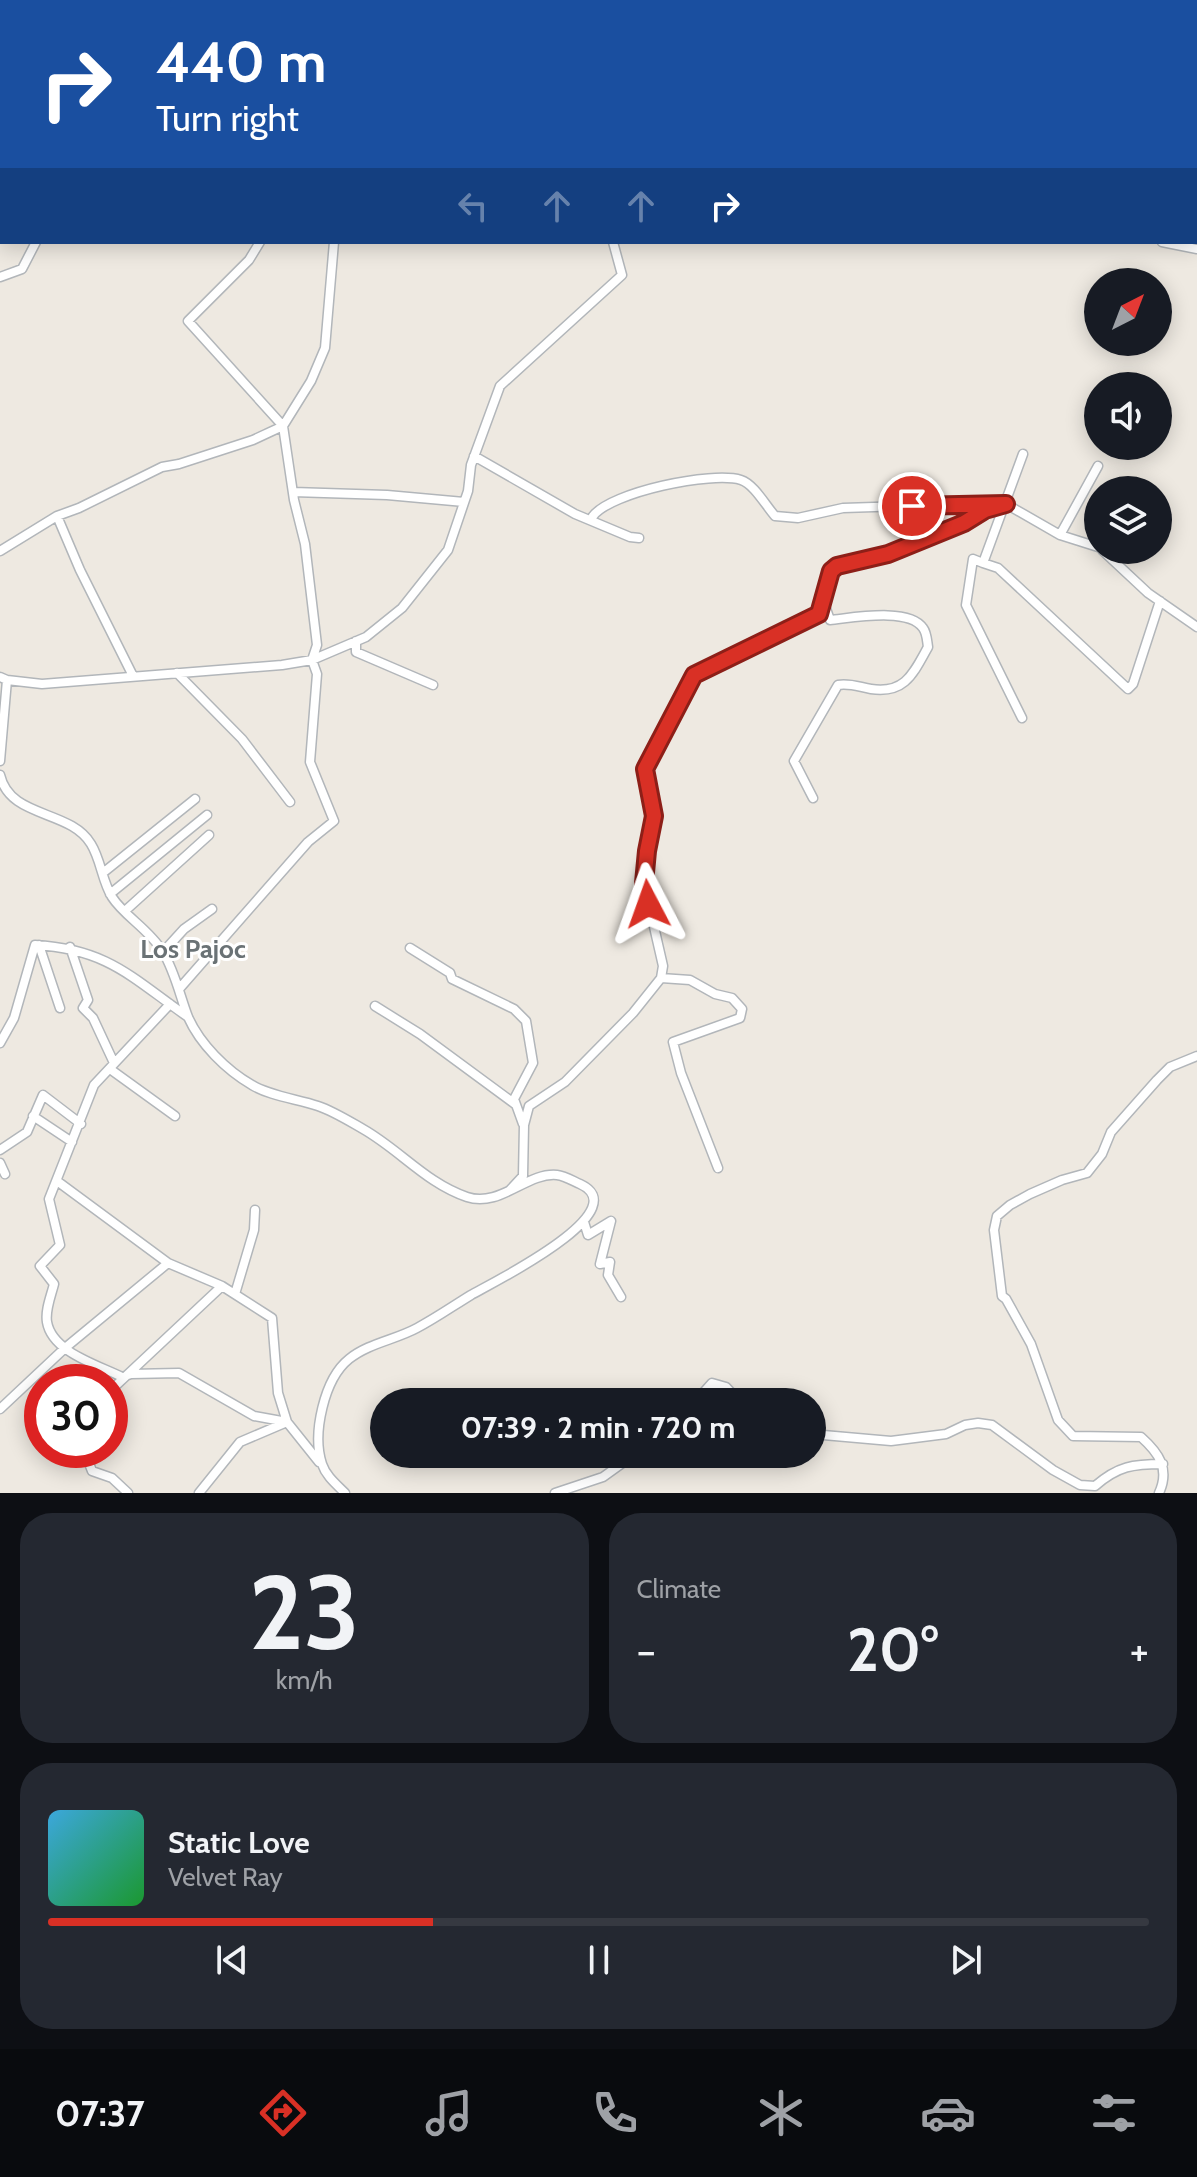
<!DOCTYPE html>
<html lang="en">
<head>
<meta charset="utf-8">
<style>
  body { margin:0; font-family:Cabin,sans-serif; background:#242831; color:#f1f3f6; height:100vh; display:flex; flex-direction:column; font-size:30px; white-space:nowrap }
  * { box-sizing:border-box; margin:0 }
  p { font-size:26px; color:#9ea1a6 }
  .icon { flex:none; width:44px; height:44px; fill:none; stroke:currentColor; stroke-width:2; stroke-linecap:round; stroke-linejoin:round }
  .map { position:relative; height:1493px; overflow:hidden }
  .drawer { display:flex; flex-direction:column; gap:20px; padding:20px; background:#0d0f14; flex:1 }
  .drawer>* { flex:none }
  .banner { position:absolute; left:0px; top:0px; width:1198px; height:244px; box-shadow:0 4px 20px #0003; background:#1a4fa0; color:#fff; overflow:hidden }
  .needle { width:52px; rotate:42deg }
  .controls { position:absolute; left:1084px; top:268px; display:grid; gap:16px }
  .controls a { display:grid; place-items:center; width:88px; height:88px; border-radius:50%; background:#171b24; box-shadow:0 4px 20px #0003; font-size:40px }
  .speed { position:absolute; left:24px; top:1364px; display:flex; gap:16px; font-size:40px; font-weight:700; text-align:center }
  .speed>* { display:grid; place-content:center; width:104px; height:104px; border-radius:50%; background:#171b24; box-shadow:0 4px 20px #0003; line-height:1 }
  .speed .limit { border:12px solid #d22; background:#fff; color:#111 }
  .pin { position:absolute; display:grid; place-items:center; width:68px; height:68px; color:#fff; margin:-34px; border:4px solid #fff; border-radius:50%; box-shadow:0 2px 8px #0007 }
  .me { position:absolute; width:88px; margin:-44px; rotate:356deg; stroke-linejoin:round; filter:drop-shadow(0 0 6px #0008) }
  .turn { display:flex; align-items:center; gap:28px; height:168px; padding:0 24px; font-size:36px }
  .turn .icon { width:104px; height:104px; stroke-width:2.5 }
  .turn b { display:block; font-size:56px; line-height:68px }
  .lanes { display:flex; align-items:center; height:76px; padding:0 24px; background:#0003; justify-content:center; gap:40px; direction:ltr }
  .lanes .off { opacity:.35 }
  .big { font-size:60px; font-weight:800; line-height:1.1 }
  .drawer .card { flex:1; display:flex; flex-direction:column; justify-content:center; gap:12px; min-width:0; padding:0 28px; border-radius:32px; background:#242831 }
  .drawer .dial { align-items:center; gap:0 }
  .dial b { font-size:104px; line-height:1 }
  .song { display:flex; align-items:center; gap:24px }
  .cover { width:96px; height:96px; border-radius:12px; background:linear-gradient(135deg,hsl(200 70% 55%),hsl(130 70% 35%)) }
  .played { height:8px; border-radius:4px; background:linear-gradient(90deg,#d93025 35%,#363941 35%) }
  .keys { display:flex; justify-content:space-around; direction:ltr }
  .heat { display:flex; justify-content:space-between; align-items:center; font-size:44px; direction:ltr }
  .drawer .tiles { flex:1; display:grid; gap:20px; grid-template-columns:1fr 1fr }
  .card:last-child { grid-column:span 2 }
  .trip { position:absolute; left:370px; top:1388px; width:456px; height:80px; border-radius:40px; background:#171b24; box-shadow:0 4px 20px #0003; font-weight:800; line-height:80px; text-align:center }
  .menu { display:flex; height:128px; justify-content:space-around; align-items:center; background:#090b0e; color:#9ea1a6 }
  .menu .icon { width:56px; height:56px }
  .menu .selected { color:#d93025 }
  .menu b { font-size:36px; color:#f1f3f6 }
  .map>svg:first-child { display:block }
</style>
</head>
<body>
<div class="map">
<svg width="1197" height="1493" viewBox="0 0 1197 1493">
  <rect width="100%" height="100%" fill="#eee9e1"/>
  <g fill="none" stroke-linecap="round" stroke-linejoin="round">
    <defs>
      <path id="minor" d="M216,0l5,2
        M663,0l2,2
        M393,2v-2
        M575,2l3,-2
        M706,2v-2
        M742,2l2,-2
        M1196,20l1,-1
        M1162,242l35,7
        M0,277l22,-8 14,-27
        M474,456l101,58 55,23 9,1
        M1138,490l2,-3
        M293,492l94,3 77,7
        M57,516l23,54 53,106
        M593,516c18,-24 119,-45 148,-36 13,4 25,26 34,36l23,2 45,-10 155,-5 8,1 54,31 38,12
        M1060,535l38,-69
        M1102,550l46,43 49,34
        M0,551l57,-35 22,-8 83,-41 17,-3 74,-24 30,-14 -95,-105 61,-61 11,-18
        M983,563l15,5 130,121 5,-5 27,-83
        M356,641v11l77,33
        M177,673l65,66 48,63
        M0,677l7,3 35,4 240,-19 30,-5 54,-23 36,-29 46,-58 20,-59 3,-26 29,-79 122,-111 -9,-33
        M1022,718l-56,-113 7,-46 10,4 40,-109
        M0,761l7,-81
        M0,775c10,44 70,34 91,69 10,16 11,37 21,53 12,19 37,32 51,55 12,20 17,44 25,65 12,27 38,53 64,68 18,11 45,14 66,21 15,5 31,15 45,23 37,21 63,54 104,68 33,11 60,-25 90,-22 8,1 16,6 23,9 59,27 -90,100 -109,111 -18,11 -35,23 -54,33 -22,12 -48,15 -68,31 -25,20 -37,75 -27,105 4,12 14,20 23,29
        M813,798l-19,-37 44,-76c12,-2 21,2 33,4 34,5 42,-15 57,-42 -1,-6 -1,-14 -5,-19 -14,-21 -71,-10 -93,-8l-7,-20
        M104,872l91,-73
        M110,894l97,-79
        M126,910l83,-75
        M39,945l21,63
        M70,947l18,53 -5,8 10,10 21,45
        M410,948l40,25 2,6 62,30 12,12 7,42 -19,36 9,25
        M163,952l21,-23 28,-20
        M661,978l29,2 25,14 17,4 10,11 -2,9 -67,24 8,31 37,95
        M179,989l129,-147 26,-21 -24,-59 7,-88 -5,-14 5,-15 -12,-101 -11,-44 -11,-74 28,-45 14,-33 9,-106
        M170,1004l-76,81 -45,114 11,46 -20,21 14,18c-3,12 -9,26 -7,38 5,30 51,43 75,55l9,-3 48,-1 75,43 33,6 32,40
        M375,1006l45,28 95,70
        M0,1043l14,-25 21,-73c73,4 97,33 153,72
        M110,1069l65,47
        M33,1116l39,26
        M0,1150l27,-18 16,-37 38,29
        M0,1163l5,11
        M57,1181l111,82 54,23 50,32 6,75 9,29 -47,20 -41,51
        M510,1190l13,-14 1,-51 5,-19 36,-24 68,-69 28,-35 2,-12 -19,-83 3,-32 7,-35 -9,-47 49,-94 125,-61 12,-43 6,-5 51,-12 76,-31 21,-13 21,-6
        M584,1222l4,13 23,-14 -11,43 10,-2 -2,13 13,22
        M235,1294l19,-64 1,-20
        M110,1391l112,-105
        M695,1402l17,-19 14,4 14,15
        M0,1409l65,-61 103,-85
        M812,1434l79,7 55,-7 19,-9 13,-2 14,2 61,45 27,15 15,1c23,-20 38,-22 68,-22
        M84,1450l8,21 20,7 16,15
        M555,1493l48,-16 32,-23
        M1159,1493c11,-24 0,-40 -18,-56l-68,-1 -15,-16 -27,-76 -25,-45 -4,-3 -8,-66 3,-14 13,-11 20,-11 32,-14 25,-7 15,-19 9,-22 46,-52 13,-13 27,-11"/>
    </defs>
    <!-- minor casing -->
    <use href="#minor" stroke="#b2b6ba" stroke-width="11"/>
    <!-- minor -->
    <use href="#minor" stroke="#fff" stroke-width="8"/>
  </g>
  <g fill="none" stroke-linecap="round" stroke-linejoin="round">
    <defs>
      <path id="route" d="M648,904l-4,-21 3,-32 7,-35 -9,-47 49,-94 125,-61 12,-43 6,-5 51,-12 76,-31 21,-13 21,-6 -94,2"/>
    </defs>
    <!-- route casing -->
    <use href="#route" stroke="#8d1f18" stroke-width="20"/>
    <!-- route -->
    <use href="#route" stroke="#d93025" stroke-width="14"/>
  </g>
  <g text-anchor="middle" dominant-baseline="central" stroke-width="6" stroke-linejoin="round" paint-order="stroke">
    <!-- quarter labels -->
    <g font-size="26" font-weight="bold" fill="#6a7275" stroke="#fff">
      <text x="193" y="949">Los Pajoc</text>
    </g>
  </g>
</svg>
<div class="controls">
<a><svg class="needle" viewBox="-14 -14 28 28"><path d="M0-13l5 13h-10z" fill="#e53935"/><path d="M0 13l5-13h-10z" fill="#9ea1a6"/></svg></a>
<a><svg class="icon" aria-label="sound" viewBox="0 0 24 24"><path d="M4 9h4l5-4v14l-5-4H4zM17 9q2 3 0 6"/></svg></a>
<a><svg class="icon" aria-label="layers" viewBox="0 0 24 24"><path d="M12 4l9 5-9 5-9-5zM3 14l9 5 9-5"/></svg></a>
</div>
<div class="speed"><div class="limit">30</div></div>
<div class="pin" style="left:912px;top:506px;background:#d93025"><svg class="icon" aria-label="arrive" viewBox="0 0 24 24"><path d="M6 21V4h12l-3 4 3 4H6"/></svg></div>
<svg class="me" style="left:648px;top:904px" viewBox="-20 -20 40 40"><path d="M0-17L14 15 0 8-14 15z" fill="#d93025" stroke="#fff" stroke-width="4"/></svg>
<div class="trip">07:39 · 2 min · 720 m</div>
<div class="banner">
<div class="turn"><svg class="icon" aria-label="right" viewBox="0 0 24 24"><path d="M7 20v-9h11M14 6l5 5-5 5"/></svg><div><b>440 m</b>Turn right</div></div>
<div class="lanes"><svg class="icon off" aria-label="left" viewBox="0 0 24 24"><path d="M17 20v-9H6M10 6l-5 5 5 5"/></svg><svg class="icon off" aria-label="ahead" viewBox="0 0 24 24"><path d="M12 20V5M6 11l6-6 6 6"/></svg><svg class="icon off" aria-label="ahead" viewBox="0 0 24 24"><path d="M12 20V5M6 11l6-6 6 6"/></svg><svg class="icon" aria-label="right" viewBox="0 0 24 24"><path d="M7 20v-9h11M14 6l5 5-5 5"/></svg></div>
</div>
</div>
<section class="drawer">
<div class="tiles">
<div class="card dial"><b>23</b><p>km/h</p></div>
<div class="card"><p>Climate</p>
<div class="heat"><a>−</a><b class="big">20°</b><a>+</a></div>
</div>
<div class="card">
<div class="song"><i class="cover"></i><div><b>Static Love</b><p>Velvet Ray</p></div></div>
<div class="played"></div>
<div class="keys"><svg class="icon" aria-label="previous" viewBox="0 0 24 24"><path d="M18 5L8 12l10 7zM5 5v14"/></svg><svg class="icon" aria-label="pause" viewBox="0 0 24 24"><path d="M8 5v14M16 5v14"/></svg><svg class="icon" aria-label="next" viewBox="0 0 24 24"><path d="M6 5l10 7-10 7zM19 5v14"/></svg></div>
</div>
</div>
</section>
<nav class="menu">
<b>07:37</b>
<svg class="icon selected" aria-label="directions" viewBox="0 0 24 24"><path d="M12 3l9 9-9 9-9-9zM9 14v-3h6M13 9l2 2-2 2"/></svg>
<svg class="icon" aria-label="music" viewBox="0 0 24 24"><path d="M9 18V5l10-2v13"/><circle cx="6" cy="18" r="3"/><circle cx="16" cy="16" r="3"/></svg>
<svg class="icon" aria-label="phone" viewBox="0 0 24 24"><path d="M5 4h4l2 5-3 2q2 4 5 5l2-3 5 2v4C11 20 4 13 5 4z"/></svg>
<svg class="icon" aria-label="climate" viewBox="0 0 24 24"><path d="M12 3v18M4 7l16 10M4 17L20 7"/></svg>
<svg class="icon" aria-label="car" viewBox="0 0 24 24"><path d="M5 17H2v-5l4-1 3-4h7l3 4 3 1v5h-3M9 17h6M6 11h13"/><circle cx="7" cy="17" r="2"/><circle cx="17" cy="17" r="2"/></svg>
<svg class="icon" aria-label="filters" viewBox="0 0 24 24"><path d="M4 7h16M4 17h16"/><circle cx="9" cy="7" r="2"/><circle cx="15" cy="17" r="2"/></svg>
</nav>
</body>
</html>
